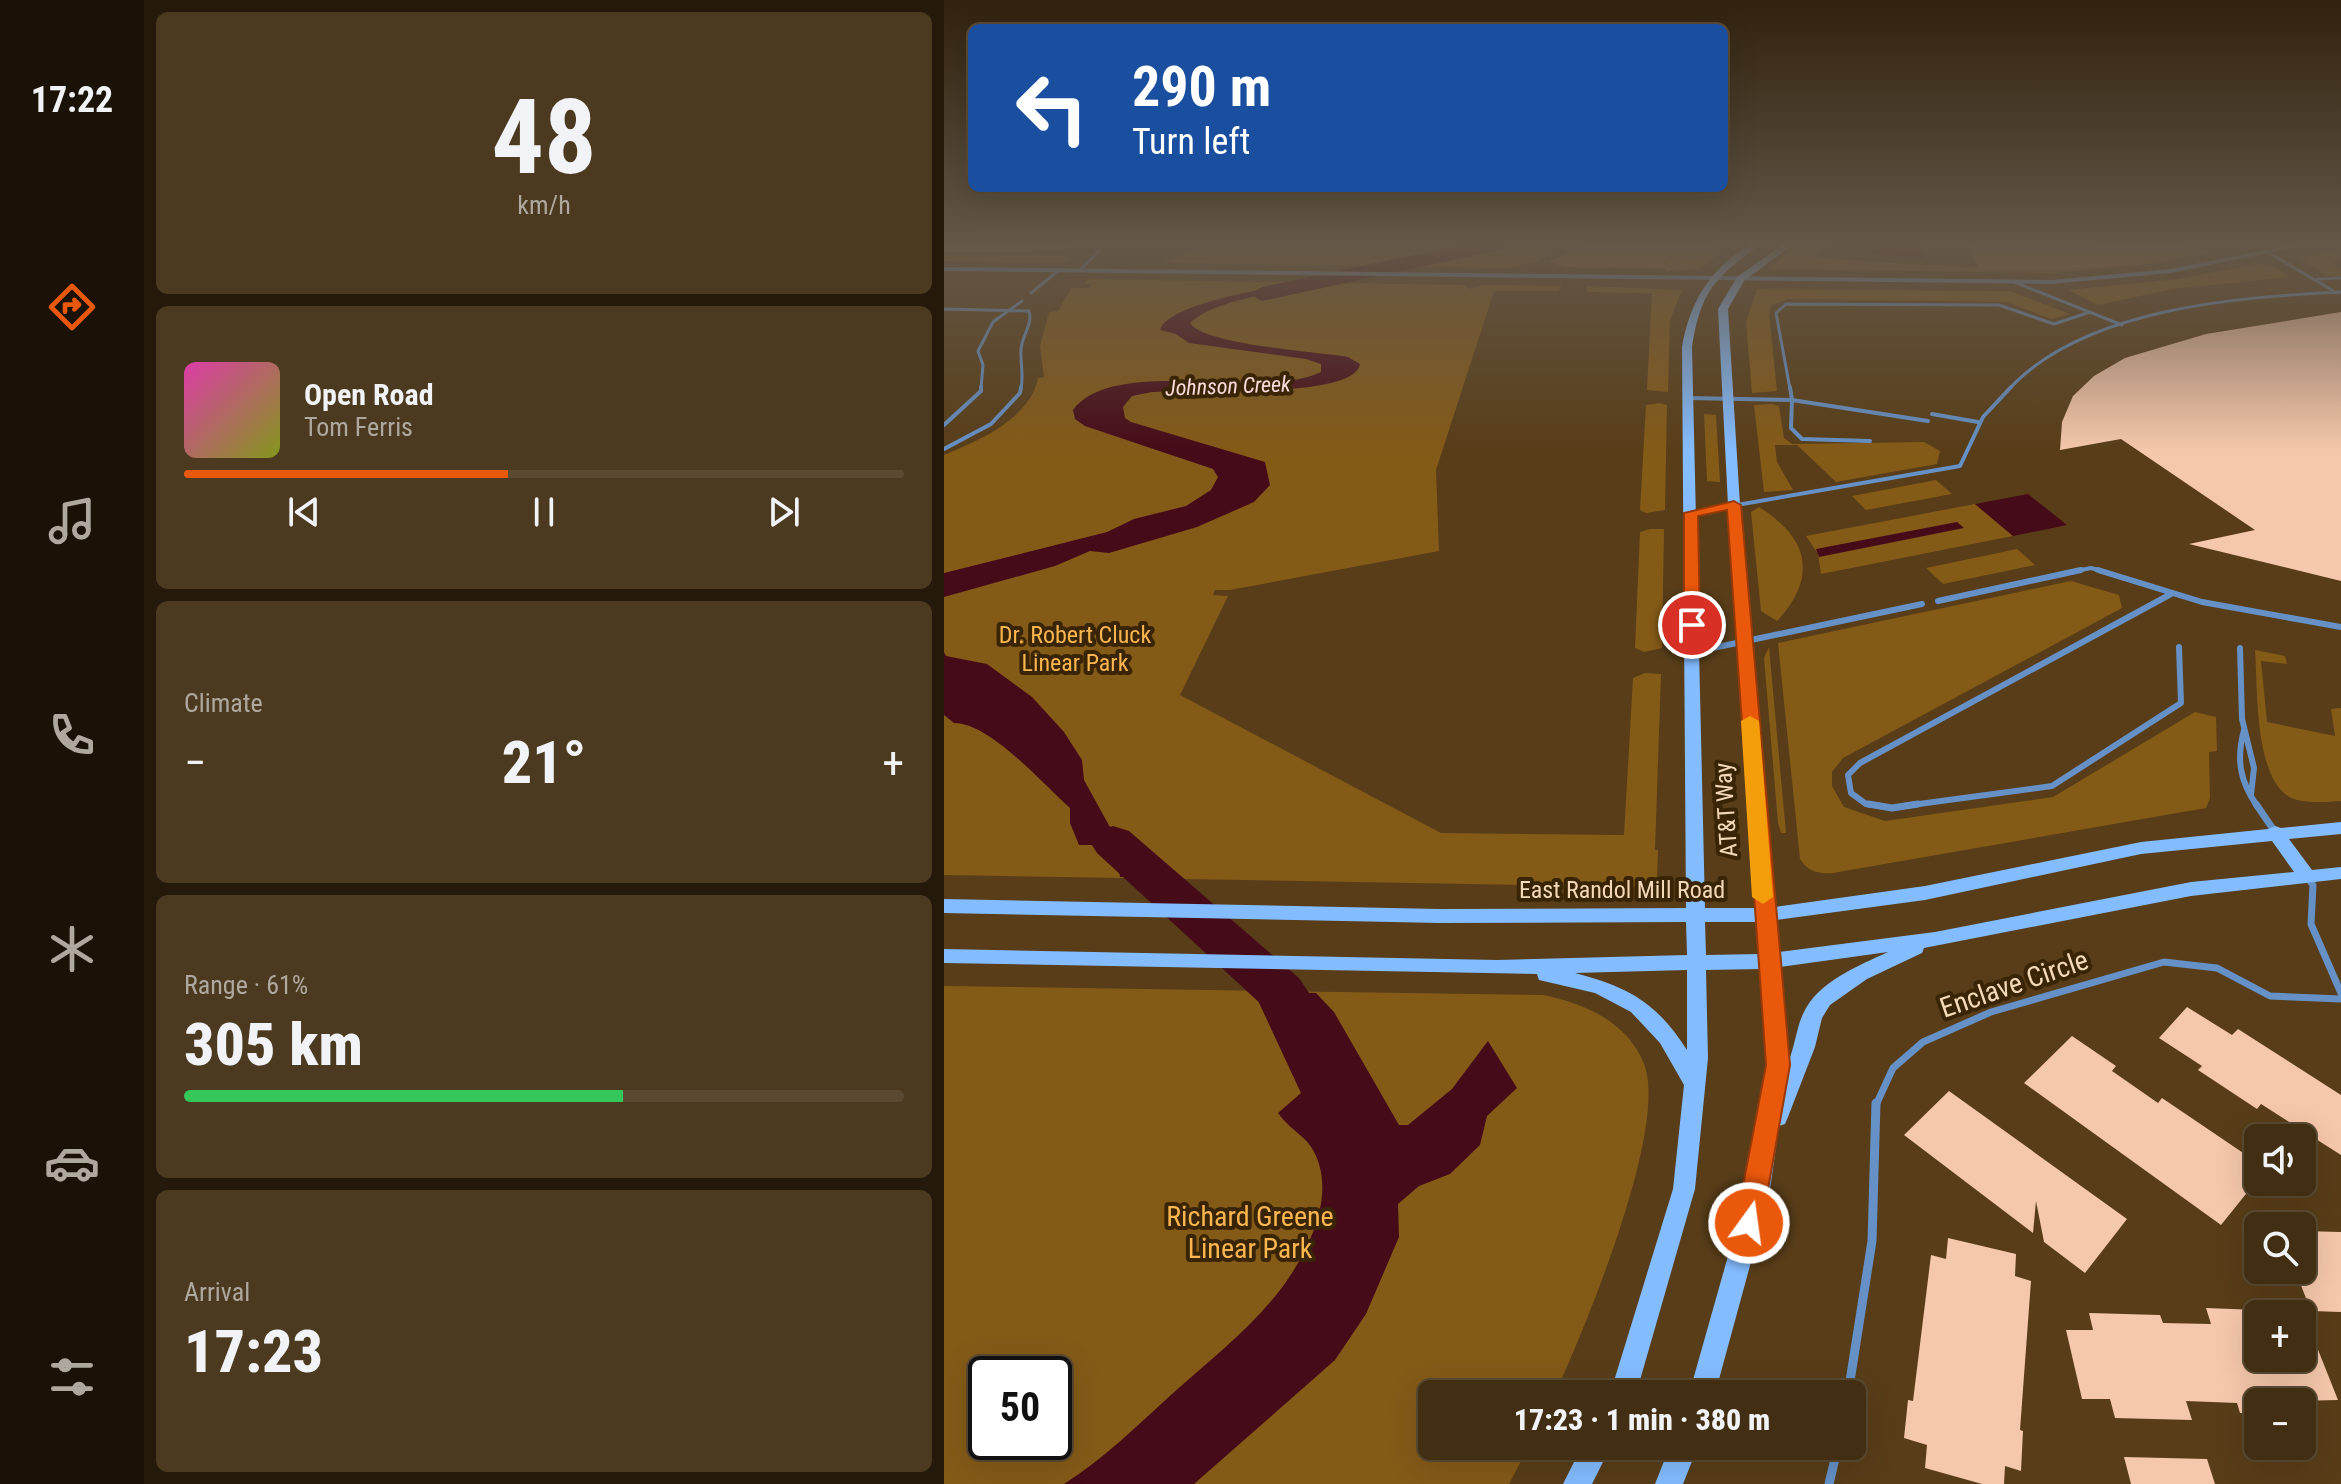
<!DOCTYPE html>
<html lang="en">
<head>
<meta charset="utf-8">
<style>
  body { margin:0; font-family:"Roboto Condensed",sans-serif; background:#4c3a20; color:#f1f3f6; height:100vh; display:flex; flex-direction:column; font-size:30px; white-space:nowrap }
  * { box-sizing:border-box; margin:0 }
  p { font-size:26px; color:#aea89f }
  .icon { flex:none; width:44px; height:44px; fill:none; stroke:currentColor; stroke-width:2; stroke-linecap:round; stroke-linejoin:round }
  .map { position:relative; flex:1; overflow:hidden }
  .details { display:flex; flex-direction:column; gap:12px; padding:12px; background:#24190a; width:800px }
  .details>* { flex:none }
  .top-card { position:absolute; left:24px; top:24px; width:760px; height:168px; border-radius:12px; box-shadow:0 8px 32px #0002,0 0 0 2px #5a4a32; background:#1a4fa0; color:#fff; overflow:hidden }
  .buttons { position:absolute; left:1300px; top:1124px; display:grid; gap:16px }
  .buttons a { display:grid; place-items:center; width:72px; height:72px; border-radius:12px; background:#422e12; box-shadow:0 8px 32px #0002,0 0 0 2px #5a4a32; font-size:40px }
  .speed { position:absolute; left:24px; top:1356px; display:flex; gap:16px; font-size:40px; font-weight:700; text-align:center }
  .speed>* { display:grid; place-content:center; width:104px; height:104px; border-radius:50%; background:#422e12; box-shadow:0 8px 32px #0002,0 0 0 2px #5a4a32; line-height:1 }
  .speed .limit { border:4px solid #111; border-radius:12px; background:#fff; color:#111 }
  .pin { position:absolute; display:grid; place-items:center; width:68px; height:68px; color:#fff; margin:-34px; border:4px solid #fff; border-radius:50%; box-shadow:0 2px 8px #0007 }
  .me { position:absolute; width:88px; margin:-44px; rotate:14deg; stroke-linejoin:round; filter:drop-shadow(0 0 6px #0008) }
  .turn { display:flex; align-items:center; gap:28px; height:168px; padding:0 32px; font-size:36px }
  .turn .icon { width:104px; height:104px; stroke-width:2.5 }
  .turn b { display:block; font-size:56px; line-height:68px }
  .big { font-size:60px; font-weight:800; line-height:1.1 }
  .details .card { flex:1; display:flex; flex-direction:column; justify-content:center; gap:12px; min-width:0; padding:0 28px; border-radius:12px; background:#4c3a20 }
  .details .dial { align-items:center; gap:0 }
  .dial b { font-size:104px; line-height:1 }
  .song { display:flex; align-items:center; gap:24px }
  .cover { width:96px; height:96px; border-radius:12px; background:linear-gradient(135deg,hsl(320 70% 55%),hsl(70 70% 35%)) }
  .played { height:8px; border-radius:4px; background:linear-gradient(90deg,#ea580c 45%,#5a4a32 45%) }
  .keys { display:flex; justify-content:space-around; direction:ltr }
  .heat { display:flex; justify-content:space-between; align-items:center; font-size:44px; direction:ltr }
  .charge { height:12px; border-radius:6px; background:linear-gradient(90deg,#34c759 61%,#5a4a32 0) }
  .trip { position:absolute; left:474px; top:1380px; width:448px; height:80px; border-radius:12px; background:#422e12; box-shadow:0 8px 32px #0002,0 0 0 2px #5a4a32; font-weight:800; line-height:80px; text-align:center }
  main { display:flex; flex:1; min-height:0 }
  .tabs { display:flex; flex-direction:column; width:144px; justify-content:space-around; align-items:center; background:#1a1207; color:#aea89f }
  .tabs .icon { width:56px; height:56px }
  .tabs .on { color:#ea580c }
  .tabs b { font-size:36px; color:#f1f3f6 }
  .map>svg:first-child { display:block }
</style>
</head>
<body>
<main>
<nav class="tabs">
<b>17:22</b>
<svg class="icon on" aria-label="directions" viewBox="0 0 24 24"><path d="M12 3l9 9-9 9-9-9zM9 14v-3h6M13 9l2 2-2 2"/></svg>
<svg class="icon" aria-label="music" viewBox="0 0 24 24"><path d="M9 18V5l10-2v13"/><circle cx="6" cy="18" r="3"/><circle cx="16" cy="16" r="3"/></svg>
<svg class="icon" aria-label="phone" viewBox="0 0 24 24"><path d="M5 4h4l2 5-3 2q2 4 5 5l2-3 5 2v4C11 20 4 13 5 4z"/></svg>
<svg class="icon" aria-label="climate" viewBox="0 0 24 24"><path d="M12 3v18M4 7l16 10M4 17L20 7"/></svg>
<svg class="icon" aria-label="car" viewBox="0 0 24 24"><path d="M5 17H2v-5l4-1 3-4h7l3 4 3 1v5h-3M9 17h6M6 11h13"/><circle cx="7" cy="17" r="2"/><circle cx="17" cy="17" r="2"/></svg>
<svg class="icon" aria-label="filters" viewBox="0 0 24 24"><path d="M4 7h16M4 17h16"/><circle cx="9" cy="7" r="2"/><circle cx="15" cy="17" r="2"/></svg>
</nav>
<section class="details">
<div class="card dial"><b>48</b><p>km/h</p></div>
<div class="card">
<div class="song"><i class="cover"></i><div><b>Open Road</b><p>Tom Ferris</p></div></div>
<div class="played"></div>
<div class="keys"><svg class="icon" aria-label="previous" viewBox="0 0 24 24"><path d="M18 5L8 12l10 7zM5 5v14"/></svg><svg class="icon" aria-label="pause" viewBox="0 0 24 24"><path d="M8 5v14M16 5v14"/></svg><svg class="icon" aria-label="next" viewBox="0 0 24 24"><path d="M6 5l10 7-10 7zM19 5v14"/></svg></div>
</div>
<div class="card"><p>Climate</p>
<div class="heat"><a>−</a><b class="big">21°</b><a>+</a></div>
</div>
<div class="card"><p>Range · 61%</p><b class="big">305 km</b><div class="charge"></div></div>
<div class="card"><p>Arrival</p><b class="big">17:23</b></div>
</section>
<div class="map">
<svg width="1397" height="1484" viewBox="0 0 1397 1484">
  <rect width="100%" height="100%" fill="#583d18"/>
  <!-- green -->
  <path fill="#845a17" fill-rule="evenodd" d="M286,243h343l-36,18 -27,7 -347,-5 42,-18z
    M774,243h16l-35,26 -33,2 -2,-6 6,-10 26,3z
    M857,243h31l-20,14c61,4 344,31 378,-14h74l-114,21 -96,9 -287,-4z
    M1397,248v12l-8,3 8,7v6h-15l-27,-19z
    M0,255h124l-3,3h8l-11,5 -118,-2z
    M1316,264l12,2 18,11 -117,12 -75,16 -30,-15 109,-11z
    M144,279l376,6 6,4 12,-4 80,1 -4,5h-64l-58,179 3,81 -209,39h-15l-2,5 15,1 -48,99 261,138 183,2 9,-157 12,-5 16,1 -6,176h3l-1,30 -9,7 -704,-12v-420c34,-14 86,-36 94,-77l6,-1 -4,-31 9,-34 9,-1 13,-23h18l4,-4h-10z
    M642,286l96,4 -12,30 -2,72 -21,-2 5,-97 -64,-1z
    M813,289l253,2 60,23 -19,5 -45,-17 -217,-3 -17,6 -3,9 8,77 -25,2 -6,-71z
    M716,403l7,2 -2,105 -19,3 -6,-3 6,-105z
    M828,404l7,2 5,32 8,6 132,-2 16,9 -3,13 -101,18 -39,-37h-22l2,17 16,28 -29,2 -10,-87z
    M760,414l12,1 4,67 -13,-1z
    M992,480l16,14 -86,16 -14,-14z
    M1031,504l38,32 -192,38 -3,-20 -12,-18z
    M815,507c50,31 59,70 18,114l-16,-10 -10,-99z
    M706,529h14l-2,119 -18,4 -9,-4 5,-116z
    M1073,549l18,16 -92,19 -17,-16z
    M1127,581l48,14 3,13 -279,150 -11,14v14l12,21 41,14 168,-24 142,-85 21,5 1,34 -8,1 1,46 -4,10 -373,65c-14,1 -25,-1 -33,-14l-22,-216z
    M825,647l17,186h-5l-3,-10 -14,-165z
    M1311,650l30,6 2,8 -26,-3 6,61 68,14 -4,-27 10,-1v93c-13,1 -31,2 -44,-1 -44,-11 -39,-113 -42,-150z
    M0,986l599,9c41,8 85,27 101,69 25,64 -60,266 -89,330h-123v52h97l-20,38h-565zM42,1374h68v68h-68z"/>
  <!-- forest -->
  <path fill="#8f672f" d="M0,243h139l-17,8 -122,1z
    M642,243h132l-22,15 -26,-3 -6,9 2,4 -99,-1 -19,-5z
    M1020,243l35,3 191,-3c-23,31 -170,26 -210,26z"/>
  <!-- water -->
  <path fill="#460b18" d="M886,245l90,1 4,12 -104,-7z
    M352,283h29c-37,8 -109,15 -135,40 14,22 129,29 158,34l12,7c-5,36 -173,25 -208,28l-20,4 -9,11 2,11 6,4 134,40 5,23 -16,17 -57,25 -88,26 -19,-2 -35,15 -111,31v-24l163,-41 27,-13 52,-13 25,-16 7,-13 -5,-8 -128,-43 -10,-7 -2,-9c41,-55 188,-9 248,-38v-8l-15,-5 -117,-16 -13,-9 -16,-4c9,-27 108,-41 136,-47z
    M1084,494l39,31 -54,11 -38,-32z
    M1013,522l7,6 -145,29 -3,-8z
    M0,652l2,4 41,8 45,33 32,35 18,28 2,20 27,49 72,49 -63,-1 -2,-13 -24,-19h-15l-9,-22v-15c-28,-25 -80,-85 -116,-85l-10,-8z
    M310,992l62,1 18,19 65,113h9l44,-36 36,-48 29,47 -30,28 -7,29 -30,29 -31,12 -21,18 1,33 -33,77 -31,46 -141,124h-130c38,-24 74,-59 108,-90 41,-37 90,-74 120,-121 20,-31 38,-73 27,-109 -8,-28 -26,-30 -41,-51l23,-20z"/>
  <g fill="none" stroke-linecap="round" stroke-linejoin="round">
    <!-- river -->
    <path fill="#460b18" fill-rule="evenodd" d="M527,243h44l-11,6 -242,52 -12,-7 12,-7z
      M169,826l16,5 170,147 41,61 -8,16 -19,6 -19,-6 -31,-49 -166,-153 -7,-11 7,-11z"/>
  </g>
  <!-- building -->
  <path fill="#f5c7ab" d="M1397,312v269l-152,-37 66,-14 -134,-91 -61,11 2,-28 11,-26 21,-20 31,-18 81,-24z
    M1243,1007l45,28 6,-6 103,66v60l-80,-51 -4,5 -59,-39 4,-4 -43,-28z
    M1128,1036l44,30 -4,5 46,32 4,-5 96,65v16l-37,46 -197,-142z
    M1005,1091l178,128 -42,54 -41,-31 -8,-41 -3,32 -129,-98z
    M1358,1231l39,1v80l-30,-1 -16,-41h7z
    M1004,1238l68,16 -1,22 16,5 -11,149 3,1 -2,40 -16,-5 -1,18h-22l-57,-16 2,-23 -23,-7 4,-38 5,1 18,-146 15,4z
    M1262,1308l52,2v48h44l1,-46 35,88 -80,2v11h-18l-3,-10 -51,-2 6,19 -77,-2 -5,-19h-28l-16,-69h27l-4,-17 71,2 3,8 48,1z
    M1180,1457l83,2 8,25h-84z"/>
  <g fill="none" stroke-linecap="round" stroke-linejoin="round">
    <!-- service-far4 -->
    <path stroke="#6591c6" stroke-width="3" d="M1325,253l68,40
      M135,271l28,-28
      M1373,279l24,-1
      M1070,282l108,43
      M87,293l27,-22
      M0,309l85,2c4,13 -7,25 -8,38 -1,14 3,25 0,40
      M37,389l2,-24 -5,-14 15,-29 29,-21
      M846,389l-14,-76 10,-9 213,1 55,19 36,-12
      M1065,389c75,-81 229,-92 332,-97"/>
    <!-- service-far3 -->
    <path stroke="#6591c6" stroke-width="4" d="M745,398l103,2 -2,-13
      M988,414l46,8
      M0,425l37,-34v-4
      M926,441l-68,-2 -11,-11 1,-28 136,21
      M0,449l47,-25 29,-31 1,-6
      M747,513l269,-47 23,-49 28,-30
      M1127,572l20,-4 14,4"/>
    <!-- service-far2 -->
    <path stroke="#6591c6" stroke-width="6" d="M1154,570l104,32 139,25
      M994,601l143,-31
      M1296,648l2,71 12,49 -3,27
      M750,652l228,-48
      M1300,730c-8,30 -4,51 13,76
      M937,806l-15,-2 -15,-11 -3,-18 12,-12 311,-169
      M960,806l148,-20 129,-83 -2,-56"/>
    <!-- service-far1 -->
    <path stroke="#6591c6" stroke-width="7" d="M924,804l24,4 26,-4
      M1312,804l19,28
      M1363,877l6,8 -2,39 30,69
      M932,1105l17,-37 30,-26 68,-30 173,-50 53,6 53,28 71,3"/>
    <!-- service -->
    <path stroke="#6591c6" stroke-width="9" d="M904,1394l24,-153 4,-138
      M885,1484l9,-38"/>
    <!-- tertiary -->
    <path fill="#6591c6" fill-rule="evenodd" d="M1356,243h16l-145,30 -119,11 -1108,-13v-4l1108,13 119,-11z"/>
    <!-- secondary -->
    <path fill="#83bcff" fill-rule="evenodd" d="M808,243h10c-45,34 -61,45 -70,104l13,561h51l-28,-403 -10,-196 19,-32 48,-34h10l-51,38 -16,28 12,196 35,402 150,-21 216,-44 127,-13 7,-3 6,2 60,-6v12l-52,5 23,31 29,-3v12l-150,17 -267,52 -2,5 -55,26 -37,26 -8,13 -7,29 -27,70 -3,7 -6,2 -10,70 -54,198h-26l56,-198 22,-131 -6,-96 -55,1 2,88 -13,131 -59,205h-26l63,-205 11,-104 -24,-42 -29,-31 -36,-19 -56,-13 -2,-6 -593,-11v-14l553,11 190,-5 -1,-33 -246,1 -496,-10v-14l496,10 246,-1 -4,-561c8,-47 29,-79 70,-104zM1328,841l22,31 -103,10 -256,50 -156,20 -3,-32 149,-20 216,-46zM761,922h52l3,32 -54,1zM944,952c-30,14 -71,30 -85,62 -7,15 -8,33 -15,48l-8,-95zM743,970v80c-30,-47 -58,-63 -112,-77z
      M638,1446h29l-19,38h-29z
      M726,1446h28l-15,38h-28z"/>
  </g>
  <!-- sky -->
  <linearGradient id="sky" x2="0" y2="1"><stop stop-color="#30220d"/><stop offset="0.54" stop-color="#645748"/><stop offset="1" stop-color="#645748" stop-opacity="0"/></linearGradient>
  <rect width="1397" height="451" fill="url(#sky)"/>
  <!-- route -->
  <path fill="#ea580c" stroke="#983908" stroke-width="2" d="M790,501l7,4 49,560 -28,158 -4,9 -9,3 -9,-3 -4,-9 30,-158 -39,-555 -29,6 2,109 -8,5 -8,-5v-112z"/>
  <!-- slow -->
  <path fill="#f59e0b" d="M806,716l9,5 14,176 -10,7 -11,-7 -11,-176z"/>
  <g text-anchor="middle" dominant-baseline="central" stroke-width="8" stroke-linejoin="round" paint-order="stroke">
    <!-- far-water labels -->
    <g font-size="22" font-style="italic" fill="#fbdbdd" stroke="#392506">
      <text transform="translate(284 386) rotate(-2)">Johnson Creek</text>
    </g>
    <!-- park labels -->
    <g font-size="24" fill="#fcb64f" stroke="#392506">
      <text x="131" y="635">Dr. Robert Cluck<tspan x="131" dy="28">Linear Park</tspan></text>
    </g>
    <!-- street labels -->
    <g font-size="24" fill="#f4d9b8" stroke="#392506">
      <text transform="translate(782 810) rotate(-94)">AT&amp;T Way</text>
      <text x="678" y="890">East Randol Mill Road</text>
    </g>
    <!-- near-street labels -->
    <g font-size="28" fill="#f4d9b8" stroke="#392506">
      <text transform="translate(1070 984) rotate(-19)">Enclave Circle</text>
    </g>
    <!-- near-park labels -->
    <g font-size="28" fill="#fcb64f" stroke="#392506">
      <text x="306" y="1216">Richard Greene<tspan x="306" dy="32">Linear Park</tspan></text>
    </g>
  </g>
</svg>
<div class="buttons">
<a><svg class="icon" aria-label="sound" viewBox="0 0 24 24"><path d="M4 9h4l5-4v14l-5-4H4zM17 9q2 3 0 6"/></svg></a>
<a><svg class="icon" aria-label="search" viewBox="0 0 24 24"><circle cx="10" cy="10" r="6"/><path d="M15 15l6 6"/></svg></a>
<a>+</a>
<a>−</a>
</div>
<div class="speed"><div class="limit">50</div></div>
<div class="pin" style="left:748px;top:625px;background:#d93025"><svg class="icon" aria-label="arrive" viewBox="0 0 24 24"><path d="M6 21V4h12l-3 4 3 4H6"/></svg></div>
<svg class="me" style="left:805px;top:1223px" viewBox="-20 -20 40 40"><circle r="17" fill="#ea580c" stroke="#fff" stroke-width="3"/><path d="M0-11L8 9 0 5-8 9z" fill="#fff"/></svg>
<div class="trip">17:23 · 1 min · 380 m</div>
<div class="top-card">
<div class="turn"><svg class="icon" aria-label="left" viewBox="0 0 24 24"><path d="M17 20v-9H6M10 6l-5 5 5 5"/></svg><div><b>290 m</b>Turn left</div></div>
</div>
</div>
</main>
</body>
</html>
